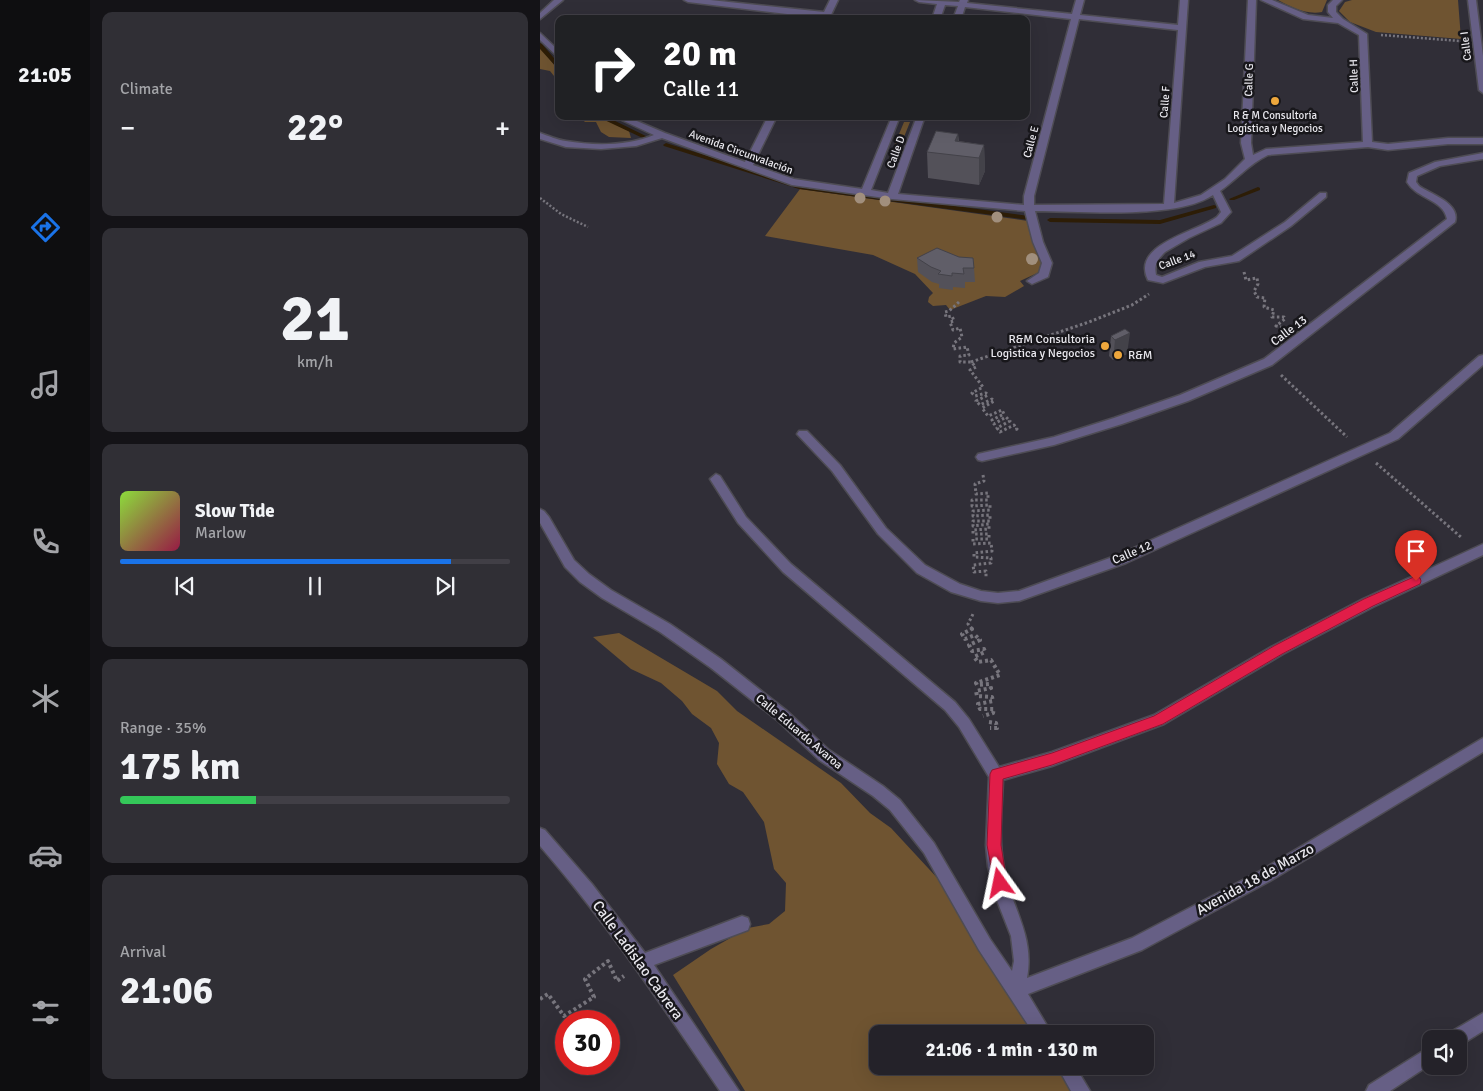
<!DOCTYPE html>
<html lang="en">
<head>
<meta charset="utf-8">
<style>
  body { margin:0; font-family:Signika,sans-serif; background:#302f35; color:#f1f3f6; height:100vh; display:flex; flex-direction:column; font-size:19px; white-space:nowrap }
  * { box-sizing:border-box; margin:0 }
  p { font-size:16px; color:#a3a4a8 }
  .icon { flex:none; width:28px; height:28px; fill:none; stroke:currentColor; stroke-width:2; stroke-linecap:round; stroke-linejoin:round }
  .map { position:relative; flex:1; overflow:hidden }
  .sheet { display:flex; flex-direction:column; gap:12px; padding:12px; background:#141317; width:450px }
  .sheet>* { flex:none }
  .hud { position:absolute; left:15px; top:15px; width:475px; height:105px; border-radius:10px; box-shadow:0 5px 20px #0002,0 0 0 1px #413f46; background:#202124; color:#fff; overflow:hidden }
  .tools { position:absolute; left:882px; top:1030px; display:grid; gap:10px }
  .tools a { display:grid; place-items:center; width:45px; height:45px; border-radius:10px; background:#242229; box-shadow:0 5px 20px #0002,0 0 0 1px #413f46; font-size:25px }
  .speed { position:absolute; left:15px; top:1010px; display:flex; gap:10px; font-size:25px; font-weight:700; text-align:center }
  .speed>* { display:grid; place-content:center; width:65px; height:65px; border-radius:50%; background:#242229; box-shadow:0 5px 20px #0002,0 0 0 1px #413f46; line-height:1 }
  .speed .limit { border:8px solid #d22; background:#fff; color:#111 }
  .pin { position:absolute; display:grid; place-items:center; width:42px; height:42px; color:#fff; margin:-51px -21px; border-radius:50% 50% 50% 0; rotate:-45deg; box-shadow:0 0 5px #0007 }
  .pin .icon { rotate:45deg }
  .me { position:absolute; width:55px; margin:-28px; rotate:348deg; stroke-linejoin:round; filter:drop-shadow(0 0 4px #0008) }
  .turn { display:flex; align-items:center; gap:18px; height:105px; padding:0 25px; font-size:22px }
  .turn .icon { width:65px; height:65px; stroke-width:2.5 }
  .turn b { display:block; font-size:35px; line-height:42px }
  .big { font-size:38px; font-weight:700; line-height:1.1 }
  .sheet .card { flex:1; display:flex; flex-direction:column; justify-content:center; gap:8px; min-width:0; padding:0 18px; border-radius:10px; background:#302f35 }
  .sheet .dial { align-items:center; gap:0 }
  .dial b { font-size:65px; line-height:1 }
  .song { display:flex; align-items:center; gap:15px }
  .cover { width:60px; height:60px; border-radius:8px; background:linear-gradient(135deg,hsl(90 70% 55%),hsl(340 70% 35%)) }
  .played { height:5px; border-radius:2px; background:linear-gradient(90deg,#1a73e8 85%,#413f46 85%) }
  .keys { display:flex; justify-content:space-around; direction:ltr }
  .heat { display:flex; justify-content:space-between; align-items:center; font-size:28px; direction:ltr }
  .charge { height:8px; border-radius:4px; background:linear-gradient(90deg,#34c759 35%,#413f46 0) }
  .trip { position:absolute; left:329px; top:1025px; width:285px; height:50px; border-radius:10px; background:#242229; box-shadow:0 5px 20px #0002,0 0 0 1px #413f46; font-weight:700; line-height:50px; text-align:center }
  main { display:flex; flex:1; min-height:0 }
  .tabs { display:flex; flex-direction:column; width:90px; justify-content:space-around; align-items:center; background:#0e0e10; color:#a3a4a8 }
  .tabs .icon { width:35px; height:35px }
  .tabs .current { color:#1a73e8 }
  .tabs b { font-size:22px; color:#f1f3f6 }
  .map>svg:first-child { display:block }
</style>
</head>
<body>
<main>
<nav class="tabs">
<b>21:05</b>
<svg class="icon current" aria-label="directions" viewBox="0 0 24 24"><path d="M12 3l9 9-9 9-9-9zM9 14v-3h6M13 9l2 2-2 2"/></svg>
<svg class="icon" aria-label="music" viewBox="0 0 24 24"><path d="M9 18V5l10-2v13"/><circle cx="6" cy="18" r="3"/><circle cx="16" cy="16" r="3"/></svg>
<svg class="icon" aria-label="phone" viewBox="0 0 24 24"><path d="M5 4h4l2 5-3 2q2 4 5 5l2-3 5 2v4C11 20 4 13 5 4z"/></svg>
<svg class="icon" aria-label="climate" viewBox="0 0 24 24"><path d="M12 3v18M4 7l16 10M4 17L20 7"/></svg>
<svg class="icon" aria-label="car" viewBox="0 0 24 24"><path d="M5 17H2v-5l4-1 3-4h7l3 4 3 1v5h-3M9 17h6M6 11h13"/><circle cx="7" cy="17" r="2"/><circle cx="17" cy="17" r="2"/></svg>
<svg class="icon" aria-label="filters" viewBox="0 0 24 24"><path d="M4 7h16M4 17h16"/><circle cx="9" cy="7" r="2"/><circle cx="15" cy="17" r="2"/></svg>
</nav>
<section class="sheet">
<div class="card"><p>Climate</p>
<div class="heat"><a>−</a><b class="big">22°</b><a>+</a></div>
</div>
<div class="card dial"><b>21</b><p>km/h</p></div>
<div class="card">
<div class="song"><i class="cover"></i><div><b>Slow Tide</b><p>Marlow</p></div></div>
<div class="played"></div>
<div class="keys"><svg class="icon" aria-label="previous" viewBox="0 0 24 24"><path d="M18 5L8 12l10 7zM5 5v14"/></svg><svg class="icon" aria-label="pause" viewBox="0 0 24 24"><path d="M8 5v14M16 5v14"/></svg><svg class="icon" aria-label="next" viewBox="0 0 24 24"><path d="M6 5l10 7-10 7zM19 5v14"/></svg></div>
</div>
<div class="card"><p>Range · 35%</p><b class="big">175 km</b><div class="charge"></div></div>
<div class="card"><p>Arrival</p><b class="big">21:06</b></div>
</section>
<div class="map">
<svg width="943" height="1091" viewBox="0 0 943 1091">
  <rect width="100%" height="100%" fill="#302e37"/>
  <!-- green -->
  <path fill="#6f5431" d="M738,0h49l-5,12c-16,3 -31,-5 -44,-12z
    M812,0h106l3,39 -85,-7 -26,-10 -11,-11 6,-9z
    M0,47l19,24v19l-5,-3 4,-6 -8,-10 -10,-2z
    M43,116h15l31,15 2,7 -22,-1 -8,-5 -5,-10h-11l-3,-3z
    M364,122h6l-16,40 -6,-1z
    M260,189l228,32 18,48 -26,12 4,5 -19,11 -19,-1 -36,14 -4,-5 -13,1 -5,-4 1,-5 4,-4 -18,-19 -42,-19 -108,-19z
    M79,633l98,58 20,20 104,72 29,30 21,15 62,67 87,139h-162v32h182l15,25h-330l-72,-116 38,-26 37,-21 21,-4 16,-13 1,-28 -12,-14 -10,-47 -21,-30 -14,-8 -12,-20 2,-21 -8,-15 -19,-14 -10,-13 -21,-18 -30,-14 -38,-32z"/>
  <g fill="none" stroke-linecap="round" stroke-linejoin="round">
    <!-- stream -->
    <path fill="#2d1d06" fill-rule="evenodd" d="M0,43l2,1 17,20v6l-19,-21z
      M56,116h9l49,24 -5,1z
      M126,143l134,42 229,31 3,2 -3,2 -230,-31 -135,-43 -1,-1z
      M718,187l2,1v2l-26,10h-4l-1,-1z
      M674,205l2,1v2l-56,16 -110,-2 -3,-2 3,-2 110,2z"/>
    <defs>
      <path id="street" d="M14,0h9l-23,19v-6z
        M144,0h26l114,12 6,-12h8l-9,19 -141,-17z
        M375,0l44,2 1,-2h8l-1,3 105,11 4,-14h8l-4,15 98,10 2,-25h8l-14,203 27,-8 24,-16 20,-20 -4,-16 7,-143h8l-5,143 2,12 13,-6 97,-7 -4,-107 -21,-12 -35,-4 -42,-19h11l36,15 25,3 -5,-6v-7l5,-5h9l-6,6v6l7,7 24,15 5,108 16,2 60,-6h35v6h-35l-60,6 -20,-3 -100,8c-19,9 -31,24 -48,36l11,21 -10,11 -32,15 -24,14c-8,8 -11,13 -9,23l6,2 37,-15 33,-6 53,-34 35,-29h6v4l-35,29 -52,35 -34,6 -42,16 -15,-3c-18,-36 49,-48 69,-63l4,-5 -8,-17c-37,25 -133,16 -178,16l8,31 9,21 -4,14 -16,7 -5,-3 12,-8 3,-10 -9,-21 -8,-31 -133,-12 -100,-14 -130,-47 -26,8 -35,3 -35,-2 -26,-8v-6c9,3 17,7 26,8 28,5 62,5 88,-6l-41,-19h12l40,17 80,29 23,-46h9l-24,49 41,14 68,10 30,-73h8l-29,74 17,3 29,-77h8l-27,78 126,11v-9l47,-177 -106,-12 -4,12h-8l5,-13 -13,-1 -5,14h-8l5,-15 -18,-2zM539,19l99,11 -14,174 -130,1v-9z
        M928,0h8l7,56v37l-4,-3z
        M0,33l19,18v7l-19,-18z
        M943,153v6l-43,7 -23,10 -1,6 3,4c11,8 42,17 36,36l-183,143 -84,36 -66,23 -68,21 -72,16 -4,-1 -2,-3 2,-3 76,-17 60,-19 66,-23 84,-36 183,-140c-4,-20 -30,-20 -40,-37l2,-9 26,-11z
        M943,355v10l-85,74 -272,124 -107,38 -21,2 -17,-2 -30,-9 -34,-19 -39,-39 -46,-63 -35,-37 2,-3h8l33,34 46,63 39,37 35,19 21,7 17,2 21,-2 99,-36 272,-122 89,-77z
        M176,474l4,2 26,41 45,47 164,138 14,17 30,48 53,-15 102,-37 119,-69 90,-47 120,-55v11l-110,52 -90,47 -119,70 -112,42 -49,14c-1,28 -5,59 1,87 7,41 31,68 23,111l105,-40 128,-67 223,-133v14l-213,129 -128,69 -114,44 24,40h-18l-55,-84 -55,-97 -34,-43 -17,-14 -54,-36 -42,-40 -66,-52 -51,-36 -58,-34 -22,-16 -15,-15 -25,-44v-14l4,2 5,6 25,43 15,14 22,16 59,34 51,35 66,52 42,39 54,36 17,14 34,43 56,96 22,32 2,-10 -3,-25 -15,-38 -8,-31 -2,-22 3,-68 -30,-50 -14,-17 -162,-138 -45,-49 -28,-44z
        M0,828l5,2 47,54 53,69 97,-37 6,2 2,6 -2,6 -94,35 85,126h-19c-57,-84 -113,-168 -180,-245z
        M943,1013v18l-24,15v-7h-12l2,-6z
        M891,1046v18l-41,27h-24l3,-6z
        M517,1066h18l15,25h-19z"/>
    </defs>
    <!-- street casing -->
    <use href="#street" stroke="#4e4c54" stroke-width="3"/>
    <!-- path-far2 -->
    <path stroke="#77757d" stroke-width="2.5" stroke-dasharray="2 2" stroke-linecap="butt" d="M841,35l79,6
      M0,198l21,16 27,13"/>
    <!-- path-far1 -->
    <path stroke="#77757d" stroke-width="3" stroke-dasharray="2.5 2.5" stroke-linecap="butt" d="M704,272l2,8 11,-2 1,6 -4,7 3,6 8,1 -1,9 10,3 -2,7h12l1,2 -9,7 5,1
      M419,302l-10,9 -4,1 1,5 6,-1 2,5 -4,1 3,8 7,-2 2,9 -8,6 -1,6 14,-2 2,8 -9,1v6h11l5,5 -6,3 13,17 -11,6 3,3 11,-3 2,2 -12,6 4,4 12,-6 2,2 -12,7 6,8 14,-6 2,4 -12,6 2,4 12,-7 4,4 -13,7 3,4 14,-7 3,4 -3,1
      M431,362l118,-40 43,-17 17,-11
      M741,375l66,62
      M836,463l86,75
      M443,475l1,6 -9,3 1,10 12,-1v7h-16v6l18,-1v5l-17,1v5l17,-1v6h-17v5l16,-2v5l-16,1v4h16v5h-16v5l18,-1 1,8 -18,2v4l17,1v5l-18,2 1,7 12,-1v7
      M432,629l-4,-5 6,-12"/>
    <!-- path -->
    <path stroke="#77757d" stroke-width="4" stroke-dasharray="3 3" stroke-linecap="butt" d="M431,628l1,1 -10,5 3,5 10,-4 5,5 -11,5 3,6 12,-2 1,3 -11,5 4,5 13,-2 9,15 -24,8 1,2 12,-1 2,4 -15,3 1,5 15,1 1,4 -15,3 2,5h14l-1,4 -10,3
      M449,722l7,1 1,5h-7
      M0,999l8,-5 16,22 30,-19 -9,-18 23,-18 9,20 7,-5"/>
    <!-- street -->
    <use href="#street" fill="#665f85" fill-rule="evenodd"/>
  </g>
  <!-- trees -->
  <g fill="#a18f7d">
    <circle cx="320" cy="198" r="5.5"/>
    <circle cx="345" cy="201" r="5.5"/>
    <circle cx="457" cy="217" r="5.5"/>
    <circle cx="492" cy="259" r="6"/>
  </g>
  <!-- wall -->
  <path fill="#535159" d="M418,134l1,7 25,4 1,26 -6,14 -51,-7 -1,-26z
    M377,258l57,10 1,14h-10v6l-12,-1v3l-14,-2v-4l-7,-2 -14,-10z
    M571,336l16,18 -14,6 -4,-4z"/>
  <!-- shaded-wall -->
  <path fill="#434249" d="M418,134l1,22 -4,-15z
    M444,145l1,26 -6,14v-27z
    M590,333l-3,21 -14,6 2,-20z"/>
  <!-- building -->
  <path fill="#605e68" stroke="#434249" d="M396,131l22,3 -3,7 29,4 -5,13 -52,-6z
    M397,248l22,9 14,1 1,10h-11l1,6 -12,-1v3l-14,-2 3,-3 -10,-4 -14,-9z
    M585,329l5,4 -15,7 -4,-4z"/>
  <!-- route -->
  <path fill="#e11d48" stroke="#92132f" d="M876,576l4,2 1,3 -1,3 -47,22 -91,48 -119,70 -111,41 -49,14 -2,66 6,38 -2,5 -5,2 -5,-2 -8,-43 3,-71 2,-4 60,-17 102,-37 120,-70 90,-47z"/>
  <!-- markers -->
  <g fill="#eea73c" stroke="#18171b" stroke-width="2">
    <circle cx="735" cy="101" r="5"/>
    <circle cx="565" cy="346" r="5"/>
    <circle cx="578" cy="355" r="5"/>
  </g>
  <g text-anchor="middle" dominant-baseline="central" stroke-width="5" stroke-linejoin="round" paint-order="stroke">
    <!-- far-street labels -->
    <g font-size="11" fill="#e9e8ee" stroke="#18171b">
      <text transform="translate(926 46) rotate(-97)">Calle I</text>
      <text transform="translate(814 76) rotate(-92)">Calle H</text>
      <text transform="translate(709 80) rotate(-88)">Calle G</text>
      <text transform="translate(625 102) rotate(-86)">Calle F</text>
      <text transform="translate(491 142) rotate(-75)">Calle E</text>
      <text transform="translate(201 152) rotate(20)">Avenida Circunvalación</text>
      <text transform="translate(356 152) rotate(-70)">Calle D</text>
      <text transform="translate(637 260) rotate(-20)">Calle 14</text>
    </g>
    <!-- far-poi labels -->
    <g font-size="11" fill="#e9e8ee" stroke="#18171b">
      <text x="735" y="115">R &amp; M Consultoría<tspan x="735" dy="13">Logística y Negocios</tspan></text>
    </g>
    <!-- street labels -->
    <g font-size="12" fill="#e9e8ee" stroke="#18171b">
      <text transform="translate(749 331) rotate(-37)">Calle 13</text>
      <text transform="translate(592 553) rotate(-23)">Calle 12</text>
      <text transform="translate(259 732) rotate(40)">Calle Eduardo Avaroa</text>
    </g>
    <!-- poi labels -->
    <g font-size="12" fill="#e9e8ee" stroke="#18171b" text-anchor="end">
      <text x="555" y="339">R&amp;M Consultoria<tspan x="555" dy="14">Logistica y Negocios</tspan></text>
      <text x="588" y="355" text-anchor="start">R&amp;M</text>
    </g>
    <!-- near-street labels -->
    <g font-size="15" fill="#e9e8ee" stroke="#18171b">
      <text transform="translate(715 879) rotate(-29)">Avenida 18 de Marzo</text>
      <text transform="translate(98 960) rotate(54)">Calle Ladislao Cabrera</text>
    </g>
  </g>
</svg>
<div class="tools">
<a><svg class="icon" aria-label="sound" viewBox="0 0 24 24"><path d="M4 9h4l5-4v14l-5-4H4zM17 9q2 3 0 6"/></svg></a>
</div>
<div class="speed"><div class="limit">30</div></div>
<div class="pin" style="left:876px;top:581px;background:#d93025"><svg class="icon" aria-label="arrive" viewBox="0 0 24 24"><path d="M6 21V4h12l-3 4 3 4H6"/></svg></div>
<svg class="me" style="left:460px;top:883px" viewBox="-20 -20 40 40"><path d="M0-17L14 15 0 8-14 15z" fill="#e11d48" stroke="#fff" stroke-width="4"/></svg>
<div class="trip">21:06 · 1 min · 130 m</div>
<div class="hud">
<div class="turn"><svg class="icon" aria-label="right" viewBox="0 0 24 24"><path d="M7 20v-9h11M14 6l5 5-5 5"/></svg><div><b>20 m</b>Calle 11</div></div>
</div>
</div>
</main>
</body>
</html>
